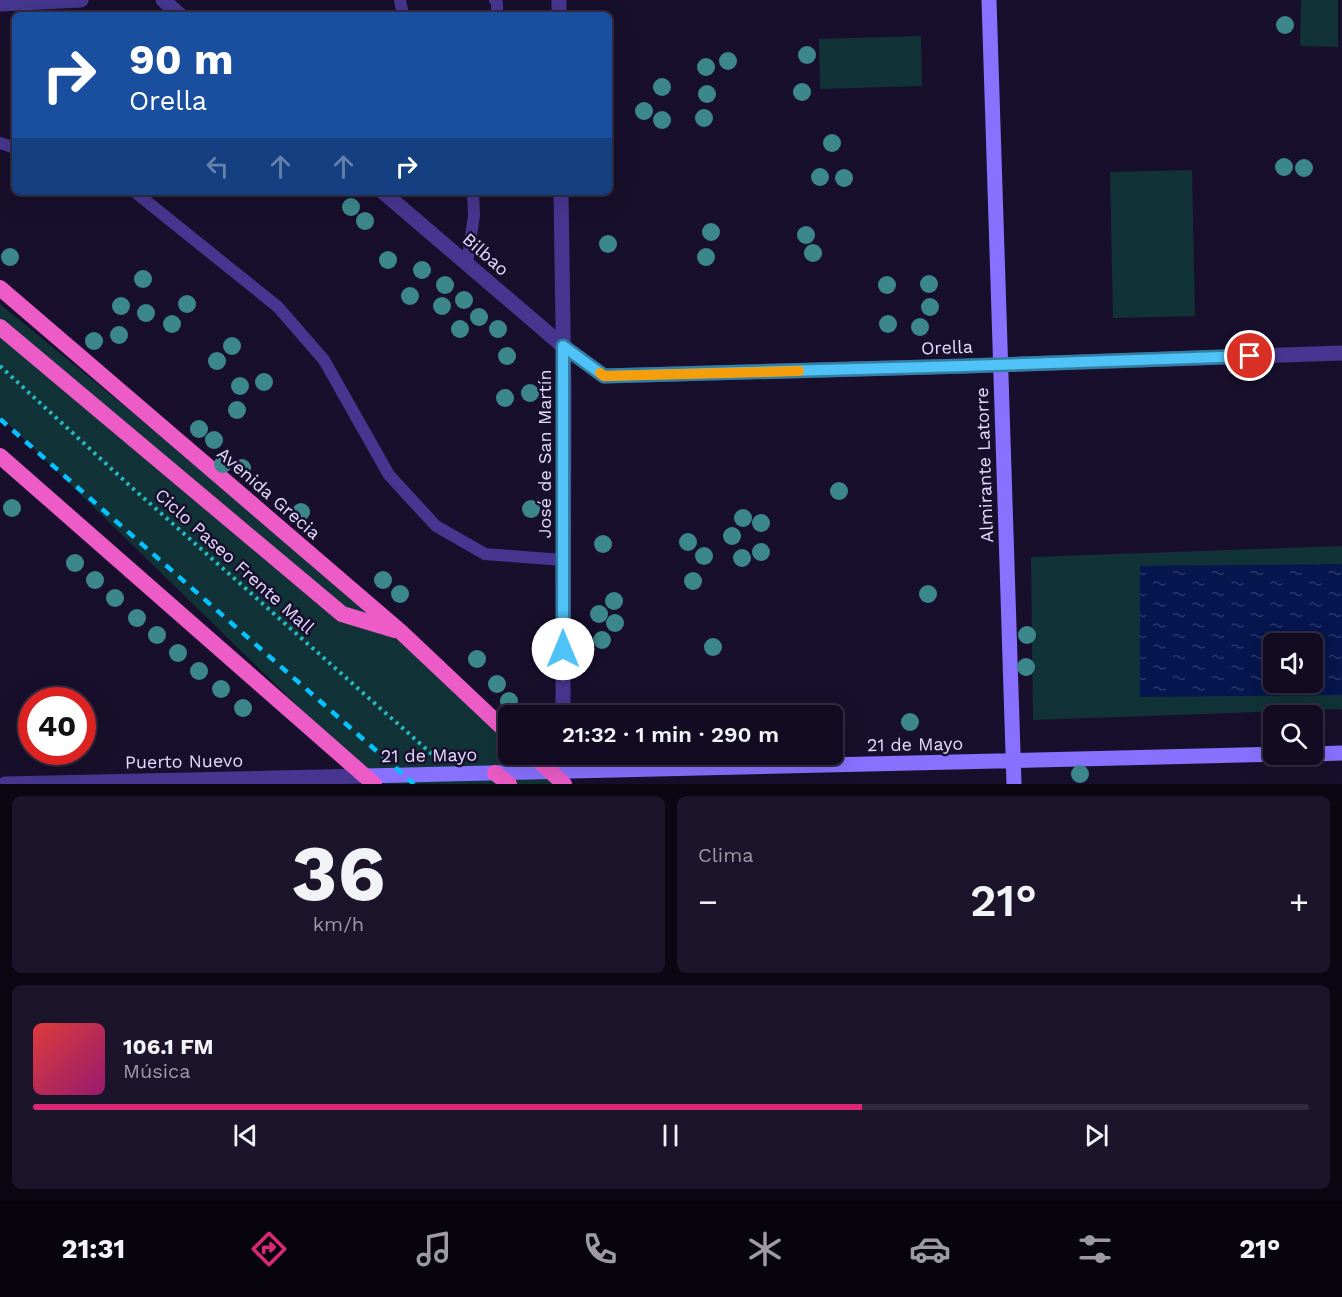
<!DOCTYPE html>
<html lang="es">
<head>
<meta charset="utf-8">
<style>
  body { margin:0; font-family:"Work Sans",sans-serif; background:#1b142a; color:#f1f3f6; height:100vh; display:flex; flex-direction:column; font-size:22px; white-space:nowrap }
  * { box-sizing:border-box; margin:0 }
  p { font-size:20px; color:#9c9ba5 }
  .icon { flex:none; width:33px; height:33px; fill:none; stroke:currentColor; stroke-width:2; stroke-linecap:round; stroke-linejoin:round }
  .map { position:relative; height:784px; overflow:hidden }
  .details { display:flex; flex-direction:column; gap:12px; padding:12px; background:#0a0612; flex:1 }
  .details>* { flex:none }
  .banner { position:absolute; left:12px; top:12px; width:600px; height:183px; border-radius:9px; box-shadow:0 6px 24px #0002,0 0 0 2px #312b3f; background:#1a4fa0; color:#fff; overflow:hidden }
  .controls { position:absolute; left:1263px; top:633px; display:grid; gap:12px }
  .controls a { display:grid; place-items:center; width:60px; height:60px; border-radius:9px; background:#120b21; box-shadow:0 6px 24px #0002,0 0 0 2px #312b3f; font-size:30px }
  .speed { position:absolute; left:18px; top:687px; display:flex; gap:12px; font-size:30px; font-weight:700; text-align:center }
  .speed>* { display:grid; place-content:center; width:78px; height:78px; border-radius:50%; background:#120b21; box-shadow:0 6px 24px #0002,0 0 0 2px #312b3f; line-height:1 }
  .speed .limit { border:9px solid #d22; background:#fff; color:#111 }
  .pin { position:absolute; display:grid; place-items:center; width:51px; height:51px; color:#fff; margin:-26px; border:3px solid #fff; border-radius:50%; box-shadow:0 2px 6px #0007 }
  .me { position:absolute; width:66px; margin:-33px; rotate:0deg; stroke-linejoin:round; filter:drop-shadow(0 0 4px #0008) }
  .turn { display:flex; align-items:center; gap:21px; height:126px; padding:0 18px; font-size:27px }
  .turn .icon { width:78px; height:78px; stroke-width:2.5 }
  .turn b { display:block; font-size:42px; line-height:51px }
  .lanes { display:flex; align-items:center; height:57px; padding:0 18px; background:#0003; justify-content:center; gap:30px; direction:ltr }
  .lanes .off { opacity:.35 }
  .big { font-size:45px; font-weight:600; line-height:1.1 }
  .details .card { flex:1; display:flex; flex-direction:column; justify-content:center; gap:9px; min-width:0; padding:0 21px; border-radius:9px; background:#1b142a }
  .details .dial { align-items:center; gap:0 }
  .dial b { font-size:78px; line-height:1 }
  .song { display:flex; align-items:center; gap:18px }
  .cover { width:72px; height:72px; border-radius:9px; background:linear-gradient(135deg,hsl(0 70% 55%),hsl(320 70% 35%)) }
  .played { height:6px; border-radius:3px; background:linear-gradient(90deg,#db2777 65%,#312b3f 65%) }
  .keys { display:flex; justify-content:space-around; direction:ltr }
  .heat { display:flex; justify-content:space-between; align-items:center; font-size:33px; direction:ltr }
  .details .tiles { flex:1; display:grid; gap:12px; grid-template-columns:1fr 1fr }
  .card:last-child { grid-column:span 2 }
  .trip { position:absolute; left:498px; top:705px; width:345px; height:60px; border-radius:9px; background:#120b21; box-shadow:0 6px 24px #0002,0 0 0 2px #312b3f; font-weight:600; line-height:60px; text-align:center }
  .tabs { display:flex; height:96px; justify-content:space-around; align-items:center; background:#07040d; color:#9c9ba5 }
  .tabs .icon { width:42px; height:42px }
  .tabs .selected { color:#db2777 }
  .tabs b { font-size:27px; color:#f1f3f6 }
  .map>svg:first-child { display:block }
</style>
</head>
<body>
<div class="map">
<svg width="1342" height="784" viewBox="0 0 1342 784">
  <defs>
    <pattern id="water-ripples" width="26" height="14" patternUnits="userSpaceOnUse" patternTransform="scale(1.5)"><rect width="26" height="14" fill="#06164e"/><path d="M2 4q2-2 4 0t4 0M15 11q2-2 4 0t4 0" fill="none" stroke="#2a3769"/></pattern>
  </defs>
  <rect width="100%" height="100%" fill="#180f2c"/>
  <!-- grass -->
  <path fill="#113337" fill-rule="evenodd" d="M1301,0h37v47l-38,-1z
    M921,36l1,50 -102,3 -1,-50z
    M1192,170l3,146 -82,2 -3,-146z
    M0,304l383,314 125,118v18l21,1 33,29h-178l-36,-29 -348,-339z
    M1342,546v163l-309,11 -2,-163zM1274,644h38v38h-38z"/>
  <!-- water -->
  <path fill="url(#water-ripples)" fill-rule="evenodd" d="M1342,564v131l-202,2v-131zM1274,644h38v38h-38z"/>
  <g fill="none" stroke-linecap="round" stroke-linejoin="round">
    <!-- path -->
    <path stroke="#26bac7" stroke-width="4" stroke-dasharray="3 4.5" stroke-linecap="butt" d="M0,366l128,118 306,272"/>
    <!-- service -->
    <path stroke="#46368f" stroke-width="12" d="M400,0l3,15
      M495,0l2,3v12
      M0,143l15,5
      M135,192l143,115 46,53 65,115 47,51 49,28 78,6
      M467,264l7,-49 -1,-23"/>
    <!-- minor -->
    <path stroke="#46368f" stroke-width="15" d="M5,784l360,-8"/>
    <!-- tertiary -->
    <path stroke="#46368f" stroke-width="15" d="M163,0l17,15
      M559,0v15
      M0,4l81,-4
      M383,192l180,154 41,30 361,-10 377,-13
      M561,192l3,200 -1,324
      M550,772l6,-18"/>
    <!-- secondary -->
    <path stroke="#8871ff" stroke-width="15" d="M989,0l25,784
      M1312,754l30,-1
      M365,776l920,-22"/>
    <!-- trunk -->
    <path stroke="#ec5bc6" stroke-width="16" d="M0,288l401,344 107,101
      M0,327l342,287 53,16
      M0,456l374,328
      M532,754l32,30
      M495,773l14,11"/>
    <!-- rail -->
    <path stroke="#06c3ff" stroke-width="4.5" stroke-dasharray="9 8" stroke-linecap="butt" d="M0,419l414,365"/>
  </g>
  <!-- trees -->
  <g fill="#3c878c">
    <circle cx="1285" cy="25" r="9"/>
    <circle cx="807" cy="55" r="9"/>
    <circle cx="728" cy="61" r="9"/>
    <circle cx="706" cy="67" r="9"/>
    <circle cx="662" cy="87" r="9"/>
    <circle cx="802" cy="92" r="9"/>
    <circle cx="707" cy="94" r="9"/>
    <circle cx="644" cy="111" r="9"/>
    <circle cx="704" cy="118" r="9"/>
    <circle cx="662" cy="120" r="9"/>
    <circle cx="832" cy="143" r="9"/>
    <circle cx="1284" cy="167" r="9"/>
    <circle cx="1304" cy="168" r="9"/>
    <circle cx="820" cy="177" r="9"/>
    <circle cx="844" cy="178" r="9"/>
    <circle cx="351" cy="207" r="9"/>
    <circle cx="365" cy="221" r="9"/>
    <circle cx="711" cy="232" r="9"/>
    <circle cx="806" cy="235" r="9"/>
    <circle cx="608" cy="244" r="9"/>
    <circle cx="813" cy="253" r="9"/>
    <circle cx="10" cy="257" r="9"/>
    <circle cx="706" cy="257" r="9"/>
    <circle cx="388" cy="260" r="9"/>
    <circle cx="422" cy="270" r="9"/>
    <circle cx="143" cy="279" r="9"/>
    <circle cx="929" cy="284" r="9"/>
    <circle cx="445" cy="285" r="9"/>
    <circle cx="887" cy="285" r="9"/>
    <circle cx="410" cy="296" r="9"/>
    <circle cx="464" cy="300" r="9"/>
    <circle cx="187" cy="304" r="9"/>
    <circle cx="121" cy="306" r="9"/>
    <circle cx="442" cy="306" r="9"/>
    <circle cx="930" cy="307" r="9"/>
    <circle cx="146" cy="313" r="9"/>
    <circle cx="479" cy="317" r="9"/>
    <circle cx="172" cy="324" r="9"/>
    <circle cx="888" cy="324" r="9"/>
    <circle cx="920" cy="327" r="9"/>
    <circle cx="460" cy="329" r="9"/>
    <circle cx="498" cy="329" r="9"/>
    <circle cx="119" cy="335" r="9"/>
    <circle cx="94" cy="341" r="9"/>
    <circle cx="232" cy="346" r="9"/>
    <circle cx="507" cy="356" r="9"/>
    <circle cx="217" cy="361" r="9"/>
    <circle cx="264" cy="382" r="9"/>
    <circle cx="240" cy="386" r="9"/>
    <circle cx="530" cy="393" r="9"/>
    <circle cx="505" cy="398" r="9"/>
    <circle cx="237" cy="410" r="9"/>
    <circle cx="199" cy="429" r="9"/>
    <circle cx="214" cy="440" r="9"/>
    <circle cx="223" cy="464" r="9"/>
    <circle cx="242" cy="468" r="9"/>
    <circle cx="839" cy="491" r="9"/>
    <circle cx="12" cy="508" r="9"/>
    <circle cx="531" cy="509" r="9"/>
    <circle cx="301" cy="512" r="9"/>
    <circle cx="743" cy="518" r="9"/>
    <circle cx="761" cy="523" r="9"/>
    <circle cx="732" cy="536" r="9"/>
    <circle cx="688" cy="542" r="9"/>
    <circle cx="603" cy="544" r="9"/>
    <circle cx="761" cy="552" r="9"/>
    <circle cx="704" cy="556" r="9"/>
    <circle cx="742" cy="558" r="9"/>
    <circle cx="75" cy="563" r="9"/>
    <circle cx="95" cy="580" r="9"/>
    <circle cx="383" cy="580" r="9"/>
    <circle cx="693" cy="581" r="9"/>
    <circle cx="400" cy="594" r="9"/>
    <circle cx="928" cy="594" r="9"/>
    <circle cx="115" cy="598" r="9"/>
    <circle cx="614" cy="601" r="9"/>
    <circle cx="599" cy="614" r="9"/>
    <circle cx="137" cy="618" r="9"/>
    <circle cx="615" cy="623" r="9"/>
    <circle cx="157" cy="635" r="9"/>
    <circle cx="1027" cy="635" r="9"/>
    <circle cx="602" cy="640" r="9"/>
    <circle cx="713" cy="647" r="9"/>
    <circle cx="178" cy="653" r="9"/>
    <circle cx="477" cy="659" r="9"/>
    <circle cx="1026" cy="667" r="9"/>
    <circle cx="199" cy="671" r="9"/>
    <circle cx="497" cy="684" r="9"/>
    <circle cx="221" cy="689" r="9"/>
    <circle cx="509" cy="701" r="9"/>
    <circle cx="243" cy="708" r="9"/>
    <circle cx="910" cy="722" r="9"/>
    <circle cx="1080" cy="774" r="9"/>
  </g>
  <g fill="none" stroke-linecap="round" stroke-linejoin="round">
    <defs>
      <path id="route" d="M563,649v-303l41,30 361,-10 285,-10"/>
    </defs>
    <!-- route casing -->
    <use href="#route" stroke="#337fa1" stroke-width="15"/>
    <!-- route -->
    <use href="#route" stroke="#4fc3f7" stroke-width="10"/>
    <!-- slow -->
    <path stroke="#f59e0b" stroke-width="10" d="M600,373l4,3 195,-5"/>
  </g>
  <g text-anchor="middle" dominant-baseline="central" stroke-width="5" stroke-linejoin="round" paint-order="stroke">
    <!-- street labels -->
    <g font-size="18" fill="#e3daff" stroke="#180f2c">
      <text transform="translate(486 254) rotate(41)">Bilbao</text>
      <text transform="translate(947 347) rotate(-2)">Orella</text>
      <text transform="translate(544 454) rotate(-90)">José de San Martín</text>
      <text transform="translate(984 465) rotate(-92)">Almirante Latorre</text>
      <text transform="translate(269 493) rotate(41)">Avenida Grecia</text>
      <text transform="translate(235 561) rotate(42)">Ciclo Paseo Frente Mall</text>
      <text transform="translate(915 744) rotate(-1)">21 de Mayo</text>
      <text transform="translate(429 755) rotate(-1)">21 de Mayo</text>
      <text transform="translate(184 761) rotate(-1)">Puerto Nuevo</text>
    </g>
  </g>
</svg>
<div class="controls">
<a><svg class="icon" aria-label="sound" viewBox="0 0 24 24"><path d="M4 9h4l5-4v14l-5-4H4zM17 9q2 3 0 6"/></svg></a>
<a><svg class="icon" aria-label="search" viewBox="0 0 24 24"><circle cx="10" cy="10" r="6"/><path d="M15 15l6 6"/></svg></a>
</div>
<div class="speed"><div class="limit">40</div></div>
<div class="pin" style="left:1250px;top:356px;background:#d93025"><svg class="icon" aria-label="arrive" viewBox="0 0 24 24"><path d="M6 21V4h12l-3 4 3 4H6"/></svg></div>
<svg class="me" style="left:563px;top:649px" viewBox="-20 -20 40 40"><circle r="19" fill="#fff"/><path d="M0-13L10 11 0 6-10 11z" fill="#4fc3f7"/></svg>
<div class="trip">21:32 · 1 min · 290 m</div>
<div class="banner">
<div class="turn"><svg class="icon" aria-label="right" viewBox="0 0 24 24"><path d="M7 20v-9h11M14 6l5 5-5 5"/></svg><div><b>90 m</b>Orella</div></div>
<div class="lanes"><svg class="icon off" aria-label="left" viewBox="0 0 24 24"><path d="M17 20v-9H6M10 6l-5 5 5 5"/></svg><svg class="icon off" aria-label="ahead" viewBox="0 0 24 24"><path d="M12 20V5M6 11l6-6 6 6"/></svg><svg class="icon off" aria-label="ahead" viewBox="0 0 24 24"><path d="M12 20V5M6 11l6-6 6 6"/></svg><svg class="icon" aria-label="right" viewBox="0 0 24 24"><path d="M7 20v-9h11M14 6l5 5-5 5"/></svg></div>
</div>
</div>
<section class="details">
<div class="tiles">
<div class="card dial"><b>36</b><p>km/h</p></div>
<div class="card"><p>Clima</p>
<div class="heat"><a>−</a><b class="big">21°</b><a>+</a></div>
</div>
<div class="card">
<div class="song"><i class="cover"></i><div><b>106.1 FM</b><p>Música</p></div></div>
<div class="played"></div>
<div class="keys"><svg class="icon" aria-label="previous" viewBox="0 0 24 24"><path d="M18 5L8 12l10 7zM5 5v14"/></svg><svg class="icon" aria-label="pause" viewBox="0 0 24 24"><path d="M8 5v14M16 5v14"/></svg><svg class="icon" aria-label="next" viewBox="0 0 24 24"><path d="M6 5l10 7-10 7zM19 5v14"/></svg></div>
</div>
</div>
</section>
<nav class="tabs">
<b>21:31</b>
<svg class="icon selected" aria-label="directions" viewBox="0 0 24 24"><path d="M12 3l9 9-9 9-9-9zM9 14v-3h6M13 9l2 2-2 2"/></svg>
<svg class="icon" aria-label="music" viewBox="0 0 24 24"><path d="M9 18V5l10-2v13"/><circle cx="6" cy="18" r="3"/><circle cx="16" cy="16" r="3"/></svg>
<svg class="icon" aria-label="phone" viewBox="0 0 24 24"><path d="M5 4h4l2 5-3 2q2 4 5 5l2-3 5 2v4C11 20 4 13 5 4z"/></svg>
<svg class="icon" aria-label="climate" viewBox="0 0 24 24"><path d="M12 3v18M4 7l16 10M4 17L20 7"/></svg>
<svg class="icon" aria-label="car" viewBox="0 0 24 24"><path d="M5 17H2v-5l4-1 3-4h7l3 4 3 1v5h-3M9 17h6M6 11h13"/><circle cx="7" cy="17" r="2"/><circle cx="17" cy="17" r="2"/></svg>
<svg class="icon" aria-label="filters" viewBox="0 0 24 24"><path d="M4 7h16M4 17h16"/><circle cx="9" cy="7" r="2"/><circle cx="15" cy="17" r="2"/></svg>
<b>21°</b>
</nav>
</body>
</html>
